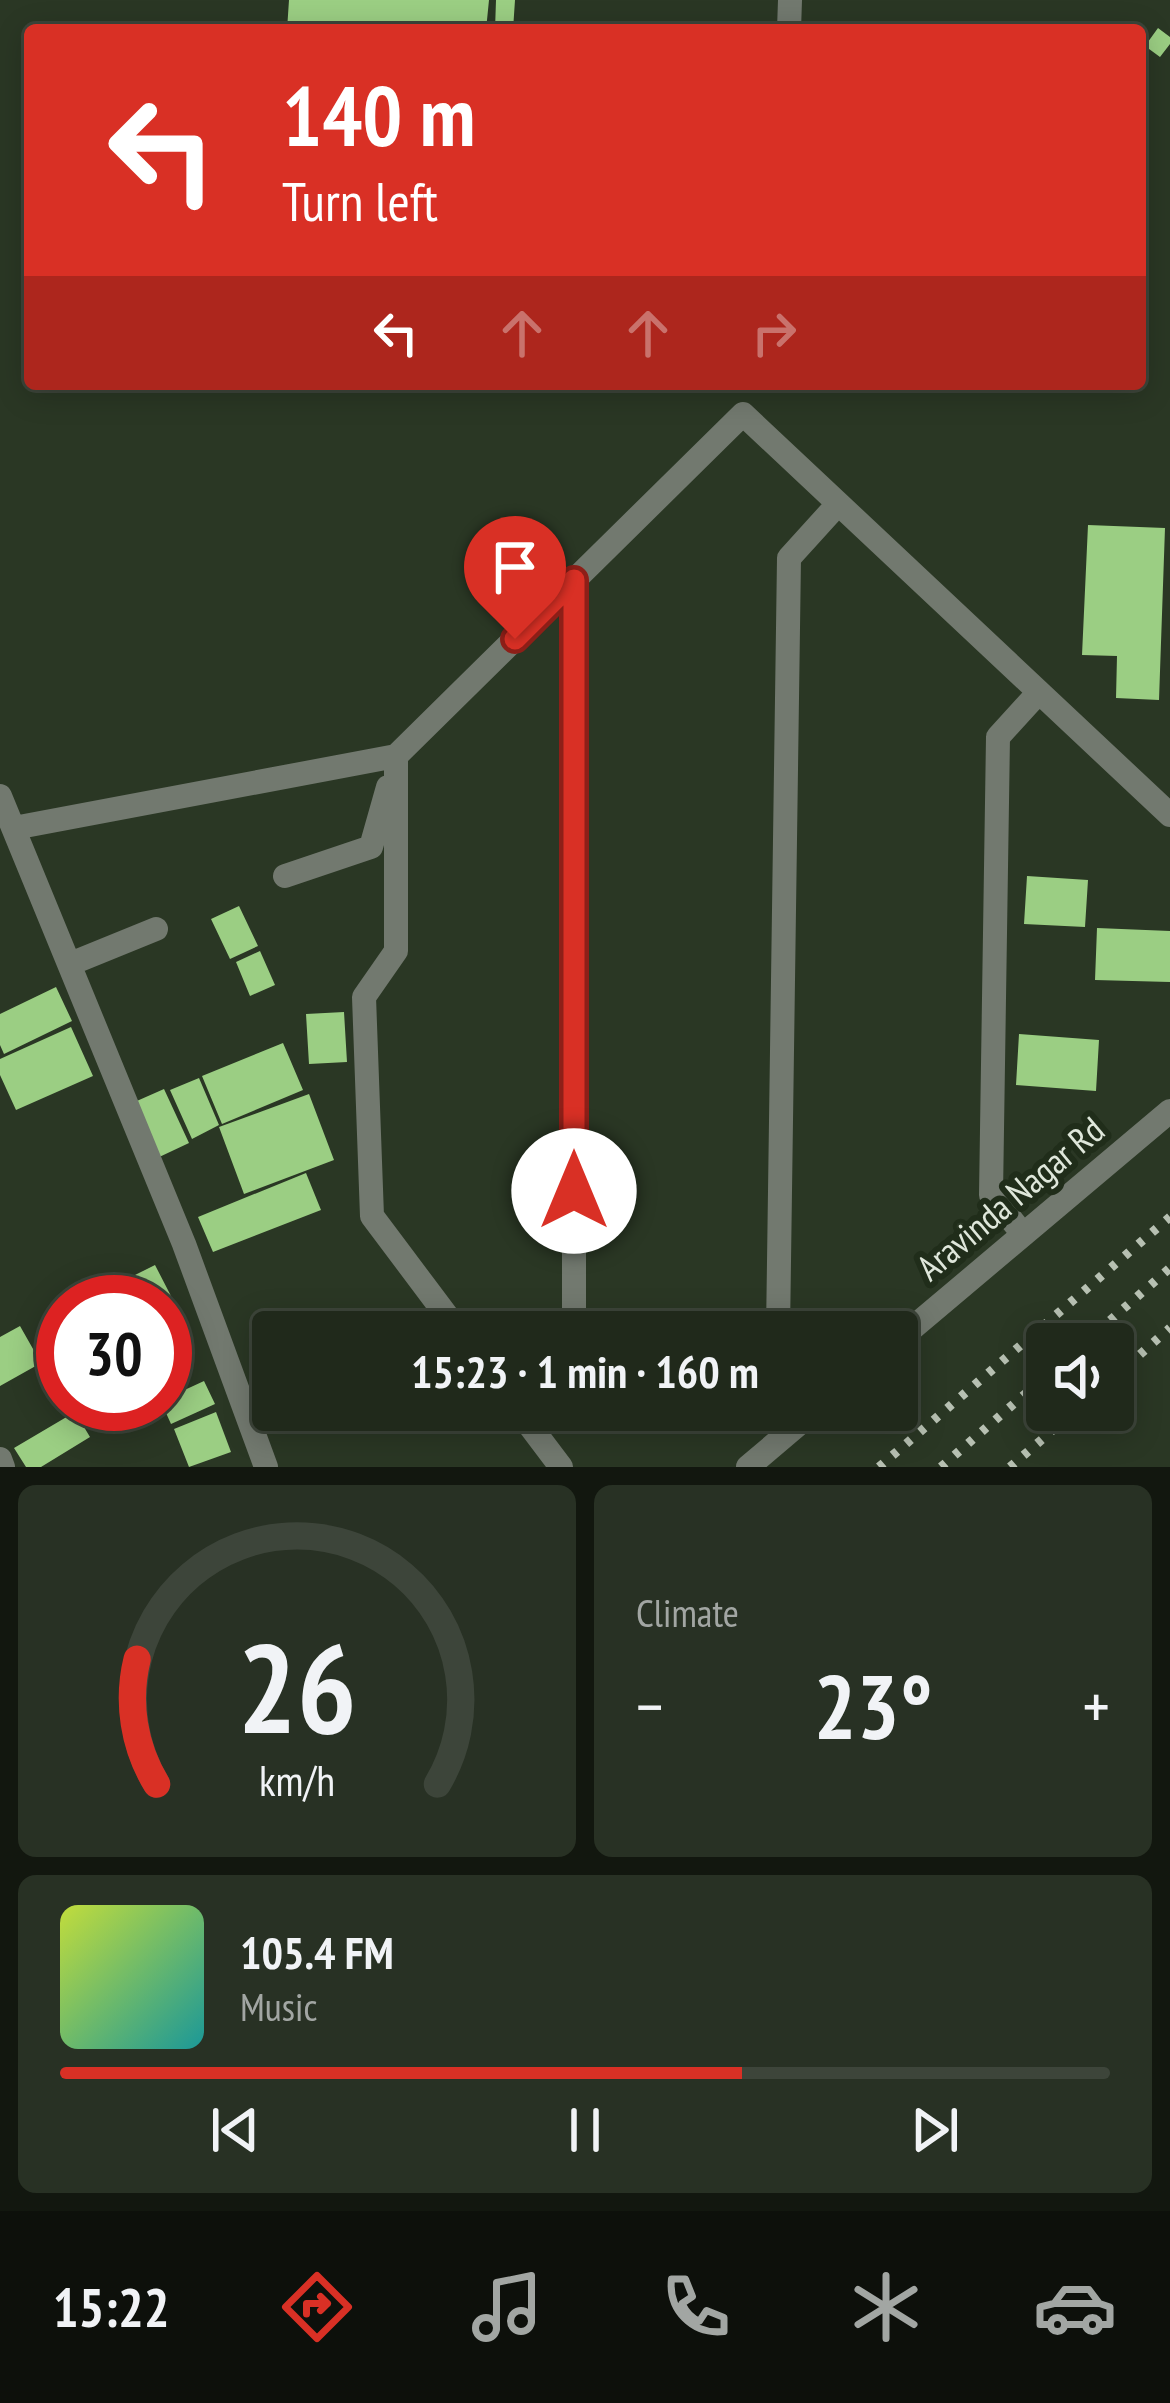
<!DOCTYPE html>
<html lang="en">
<head>
<meta charset="utf-8">
<style>
  body { margin:0; font-family:"PT Sans Narrow",sans-serif; background:#283124; color:#f1f3f6; height:100vh; display:flex; flex-direction:column; font-size:45px; white-space:nowrap }
  * { box-sizing:border-box; margin:0 }
  p { font-size:39px; color:#a2a6a3 }
  .icon { flex:none; width:66px; height:66px; fill:none; stroke:currentColor; stroke-width:2; stroke-linecap:round; stroke-linejoin:round }
  .map { position:relative; height:1467px; overflow:hidden }
  .panel { display:flex; flex-direction:column; gap:18px; padding:18px; background:#12170f; flex:1 }
  .panel>* { flex:none }
  .top-card { position:absolute; left:24px; top:24px; width:1122px; height:366px; border-radius:12px; box-shadow:0 6px 30px #0003,0 0 0 3px #3d453a; background:#d93025; color:#fff; overflow:hidden }
  .fabs { position:absolute; left:1026px; top:1323px; display:grid; gap:24px }
  .fabs a { display:grid; place-items:center; width:108px; height:108px; border-radius:12px; background:#20291b; box-shadow:0 6px 30px #0003,0 0 0 3px #3d453a; font-size:60px }
  .speed { position:absolute; left:36px; top:1275px; display:flex; gap:24px; font-size:60px; font-weight:700; text-align:center }
  .speed>* { display:grid; place-content:center; width:156px; height:156px; border-radius:50%; background:#20291b; box-shadow:0 6px 30px #0003,0 0 0 3px #3d453a; line-height:1 }
  .speed .limit { border:18px solid #d22; background:#fff; color:#111 }
  .pin { position:absolute; display:grid; place-items:center; width:102px; height:102px; color:#fff; margin:-123px -51px; border-radius:50% 50% 50% 0; rotate:-45deg; box-shadow:0 0 12px #0007 }
  .pin .icon { rotate:45deg }
  .me { position:absolute; width:132px; margin:-66px; rotate:0deg; stroke-linejoin:round; filter:drop-shadow(0 0 9px #0008) }
  .turn { display:flex; align-items:center; gap:42px; height:252px; padding:0 60px; font-size:54px }
  .turn .icon { width:156px; height:156px; stroke-width:2.5 }
  .turn b { display:block; font-size:84px; line-height:102px }
  .lanes { display:flex; align-items:center; height:114px; padding:0 60px; background:#0003; justify-content:center; gap:60px; direction:ltr }
  .lanes .off { opacity:.35 }
  .big { font-size:90px; font-weight:700; line-height:1.1 }
  .panel .widget { flex:1; display:flex; flex-direction:column; justify-content:center; gap:18px; min-width:0; padding:0 42px; border-radius:18px; background:#283124 }
  .panel .dial { align-items:center; gap:0 }
  .dial svg { height:312px; overflow:visible; fill:none; stroke:#3d453a; stroke-width:7; stroke-linecap:round; text-anchor:middle }
  .dial text { fill:#f1f3f6; stroke:none }
  .song { display:flex; align-items:center; gap:36px }
  .cover { width:144px; height:144px; border-radius:18px; background:linear-gradient(135deg,hsl(70 70% 55%),hsl(180 70% 35%)) }
  .played { height:12px; border-radius:6px; background:linear-gradient(90deg,#d93025 65%,#3d453a 65%) }
  .keys { display:flex; justify-content:space-around; direction:ltr }
  .heat { display:flex; justify-content:space-between; align-items:center; font-size:66px; direction:ltr }
  .panel .tiles { flex:1; display:grid; gap:18px; grid-template-columns:1fr 1fr }
  .widget:last-child { grid-column:span 2 }
  .trip { position:absolute; left:252px; top:1311px; width:666px; height:120px; border-radius:12px; background:#20291b; box-shadow:0 6px 30px #0003,0 0 0 3px #3d453a; font-weight:700; line-height:120px; text-align:center }
  .tabs { display:flex; height:192px; justify-content:space-around; align-items:center; background:#0d100b; color:#a2a6a3 }
  .tabs .icon { width:84px; height:84px }
  .tabs .current { color:#d93025 }
  .tabs b { font-size:54px; color:#f1f3f6 }
  .map>svg:first-child { display:block }
</style>
</head>
<body>
<div class="map">
<svg width="1170" height="1467" viewBox="0 0 1170 1467">
  <rect width="100%" height="100%" fill="#2a3724"/>
  <!-- building -->
  <path fill="#9bce83" d="M289,0h200l-3,30h-199z
    M496,0h19l-2,30h-18z
    M1158,28l12,9v7l-10,13 -15,-11z
    M1088,525l77,3 -6,172 -43,-2 1,-42 -35,-1z
    M1027,876l61,4 -3,47 -61,-3z
    M239,906l19,40 -28,13 -19,-40z
    M1097,928l73,3v51l-75,-2z
    M260,951l15,34 -25,11 -14,-34z
    M56,987l16,34 -68,33 -4,-9v-31z
    M344,1012l3,50 -38,2 -3,-50z
    M71,1027l22,49 -77,34 -16,-35v-16z
    M1019,1034l80,6 -3,51 -80,-6z
    M283,1043l20,47 -81,34 -20,-48z
    M199,1078l20,47 -27,14 -22,-49z
    M164,1089l25,54 -34,16 -25,-55z
    M309,1094l25,66 -90,34 -25,-67z
    M306,1173l15,37 -108,42 -15,-35z
    M155,1265l16,31 -12,6h-43l-7,-14z
    M20,1326l21,37 -41,23v-49z
    M204,1381l11,23 -44,20 -9,-20 3,-5z
    M75,1412l15,25 -49,30h-15l-12,-19z
    M216,1412l15,40 -42,15 -15,-38z"/>
  <g fill="none" stroke-linecap="round" stroke-linejoin="round">
    <!-- street -->
    <path stroke="#72796f" stroke-width="24" d="M789,30l1,-30
      M396,756v195l-32,46 8,219 87,116
      M0,796l184,448 82,223
      M14,828l382,-72 347,-342 427,401
      M285,876l86,-29 17,-60
      M70,964l86,-35
      M1023,1234l-32,-39 7,-458 41,-45
      M574,1332v-752
      M778,1332l11,-774 49,-54
      M897,1341l273,-230
      M518,1410l43,57
      M0,1459l3,8
      M748,1467l67,-57"/>
    <!-- rail -->
    <path stroke="#b7c0b2" stroke-width="9" stroke-dasharray="6 12" stroke-linecap="butt" d="M1083,1344l87,-76
      M1113,1378l57,-50
      M879,1467l291,-250
      M941,1467l106,-92
      M1010,1467l66,-57"/>
  </g>
  <g fill="none" stroke-linecap="round" stroke-linejoin="round">
    <defs>
      <path id="route" d="M515,639l59,-59v611"/>
    </defs>
    <!-- route casing -->
    <use href="#route" stroke="#8d1f18" stroke-width="30"/>
    <!-- route -->
    <use href="#route" stroke="#d93025" stroke-width="21"/>
  </g>
  <g text-anchor="middle" dominant-baseline="central" stroke-width="12" stroke-linejoin="round" paint-order="stroke">
    <!-- street labels -->
    <g font-size="36" fill="#dfe7db" stroke="#202d1a">
      <text transform="translate(1010 1198) rotate(-40)">Aravinda Nagar Rd</text>
    </g>
  </g>
</svg>
<div class="fabs">
<a><svg class="icon" aria-label="sound" viewBox="0 0 24 24"><path d="M4 9h4l5-4v14l-5-4H4zM17 9q2 3 0 6"/></svg></a>
</div>
<div class="speed"><div class="limit">30</div></div>
<div class="pin" style="left:515px;top:639px;background:#d93025"><svg class="icon" aria-label="arrive" viewBox="0 0 24 24"><path d="M6 21V4h12l-3 4 3 4H6"/></svg></div>
<svg class="me" style="left:574px;top:1191px" viewBox="-20 -20 40 40"><circle r="19" fill="#fff"/><path d="M0-13L10 11 0 6-10 11z" fill="#d93025"/></svg>
<div class="trip">15:23 · 1 min · 160 m</div>
<div class="top-card">
<div class="turn"><svg class="icon" aria-label="left" viewBox="0 0 24 24"><path d="M17 20v-9H6M10 6l-5 5 5 5"/></svg><div><b>140 m</b>Turn left</div></div>
<div class="lanes"><svg class="icon" aria-label="left" viewBox="0 0 24 24"><path d="M17 20v-9H6M10 6l-5 5 5 5"/></svg><svg class="icon off" aria-label="ahead" viewBox="0 0 24 24"><path d="M12 20V5M6 11l6-6 6 6"/></svg><svg class="icon off" aria-label="ahead" viewBox="0 0 24 24"><path d="M12 20V5M6 11l6-6 6 6"/></svg><svg class="icon off" aria-label="right" viewBox="0 0 24 24"><path d="M7 20v-9h11M14 6l5 5-5 5"/></svg></div>
</div>
</div>
<section class="panel">
<div class="tiles">
<div class="widget dial"><svg viewBox="0 0 100 80">
<path d="M14 69A42 42 0 1 1 86 69"/>
<path d="M14 69A42 42 0 0 1 9 37" stroke="#d93025"/>
<text x="50" y="56" font-size="32" font-weight="700">26</text>
<text x="50" y="72" font-size="11">km/h</text>
</svg></div>
<div class="widget"><p>Climate</p>
<div class="heat"><a>−</a><b class="big">23°</b><a>+</a></div>
</div>
<div class="widget">
<div class="song"><i class="cover"></i><div><b>105.4 FM</b><p>Music</p></div></div>
<div class="played"></div>
<div class="keys"><svg class="icon" aria-label="previous" viewBox="0 0 24 24"><path d="M18 5L8 12l10 7zM5 5v14"/></svg><svg class="icon" aria-label="pause" viewBox="0 0 24 24"><path d="M8 5v14M16 5v14"/></svg><svg class="icon" aria-label="next" viewBox="0 0 24 24"><path d="M6 5l10 7-10 7zM19 5v14"/></svg></div>
</div>
</div>
</section>
<nav class="tabs">
<b>15:22</b>
<svg class="icon current" aria-label="directions" viewBox="0 0 24 24"><path d="M12 3l9 9-9 9-9-9zM9 14v-3h6M13 9l2 2-2 2"/></svg>
<svg class="icon" aria-label="music" viewBox="0 0 24 24"><path d="M9 18V5l10-2v13"/><circle cx="6" cy="18" r="3"/><circle cx="16" cy="16" r="3"/></svg>
<svg class="icon" aria-label="phone" viewBox="0 0 24 24"><path d="M5 4h4l2 5-3 2q2 4 5 5l2-3 5 2v4C11 20 4 13 5 4z"/></svg>
<svg class="icon" aria-label="climate" viewBox="0 0 24 24"><path d="M12 3v18M4 7l16 10M4 17L20 7"/></svg>
<svg class="icon" aria-label="car" viewBox="0 0 24 24"><path d="M5 17H2v-5l4-1 3-4h7l3 4 3 1v5h-3M9 17h6M6 11h13"/><circle cx="7" cy="17" r="2"/><circle cx="17" cy="17" r="2"/></svg>
</nav>
</body>
</html>
